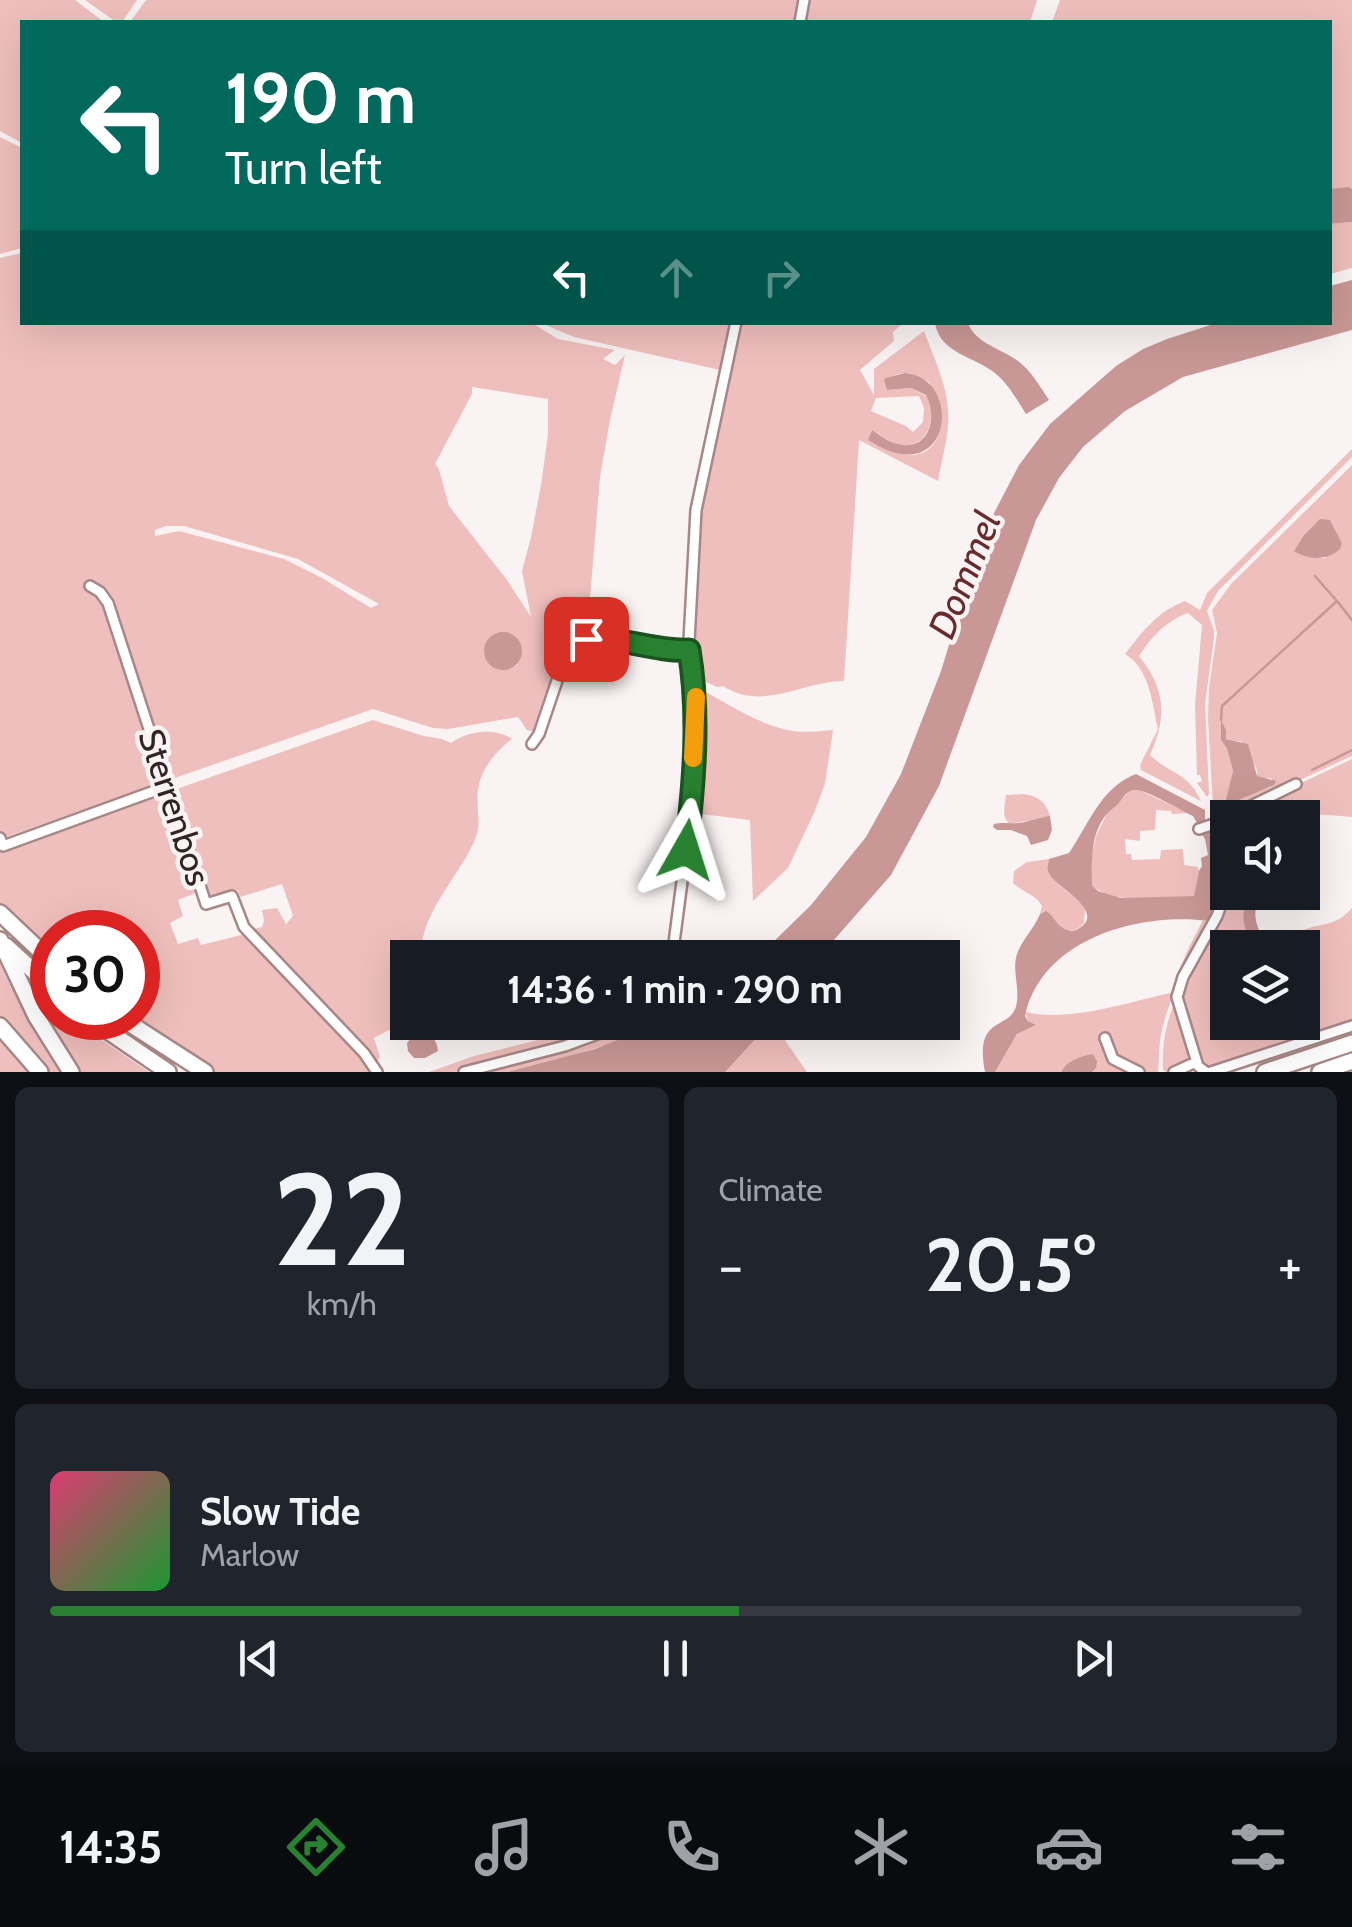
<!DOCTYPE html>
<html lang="en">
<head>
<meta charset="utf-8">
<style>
  body { margin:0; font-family:Cabin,sans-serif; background:#20242c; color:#f1f3f6; height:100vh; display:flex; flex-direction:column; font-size:38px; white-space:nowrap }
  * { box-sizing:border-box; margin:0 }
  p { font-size:32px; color:#9ea1a6 }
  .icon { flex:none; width:55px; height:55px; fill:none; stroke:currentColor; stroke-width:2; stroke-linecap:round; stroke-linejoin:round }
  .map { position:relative; height:1072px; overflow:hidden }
  .side { display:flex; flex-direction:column; gap:15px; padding:15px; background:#0d0f14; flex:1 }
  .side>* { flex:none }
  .banner { position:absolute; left:20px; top:20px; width:1312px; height:305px; border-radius:0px; box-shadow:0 10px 40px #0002; background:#00695c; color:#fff; overflow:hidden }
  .buttons { position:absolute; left:1210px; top:800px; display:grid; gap:20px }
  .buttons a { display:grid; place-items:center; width:110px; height:110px; border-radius:0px; background:#171b24; box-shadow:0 10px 40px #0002; font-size:50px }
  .speed { position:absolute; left:30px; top:910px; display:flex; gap:20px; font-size:50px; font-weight:700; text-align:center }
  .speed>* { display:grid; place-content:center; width:130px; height:130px; border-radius:50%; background:#171b24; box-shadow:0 10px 40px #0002; line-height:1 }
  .speed .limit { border:15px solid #d22; background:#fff; color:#111 }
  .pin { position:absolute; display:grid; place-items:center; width:85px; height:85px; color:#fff; margin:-42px; border-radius:20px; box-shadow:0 5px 15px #0006 }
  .me { position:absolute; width:110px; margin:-55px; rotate:6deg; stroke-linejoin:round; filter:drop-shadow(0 0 8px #0008) }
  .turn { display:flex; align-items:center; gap:35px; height:210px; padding:0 40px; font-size:45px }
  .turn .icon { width:130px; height:130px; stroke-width:2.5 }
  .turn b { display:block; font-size:70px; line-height:85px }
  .lanes { display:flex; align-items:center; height:95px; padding:0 40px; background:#0003; justify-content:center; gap:50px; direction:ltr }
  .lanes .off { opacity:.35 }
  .big { font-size:75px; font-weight:700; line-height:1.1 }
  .side .tile { flex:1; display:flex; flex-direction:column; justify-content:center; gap:15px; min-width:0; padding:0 35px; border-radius:15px; background:#20242c }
  .side .dial { align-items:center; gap:0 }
  .dial b { font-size:130px; line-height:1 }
  .song { display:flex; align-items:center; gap:30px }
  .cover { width:120px; height:120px; border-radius:15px; background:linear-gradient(135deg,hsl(340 70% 55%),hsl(130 70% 35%)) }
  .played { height:10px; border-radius:5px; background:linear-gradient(90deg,#278130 55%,#363941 55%) }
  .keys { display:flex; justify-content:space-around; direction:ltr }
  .heat { display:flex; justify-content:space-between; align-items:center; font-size:55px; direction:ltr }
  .side .tiles { flex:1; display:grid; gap:15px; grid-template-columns:1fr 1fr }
  .tile:last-child { grid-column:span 2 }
  .trip { position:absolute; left:390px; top:940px; width:570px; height:100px; border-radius:0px; background:#171b24; box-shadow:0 10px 40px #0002; font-weight:700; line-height:100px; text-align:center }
  .dock { display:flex; height:160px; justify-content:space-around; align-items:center; background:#090b0e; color:#9ea1a6 }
  .dock .icon { width:70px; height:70px }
  .dock .on { color:#278130 }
  .dock b { font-size:45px; color:#f1f3f6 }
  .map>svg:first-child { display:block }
</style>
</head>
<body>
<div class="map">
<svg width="1352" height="1072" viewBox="0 0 1352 1072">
  <rect width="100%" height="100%" fill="#faf3f3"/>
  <!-- green -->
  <path fill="#efbfbd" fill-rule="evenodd" d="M0,0h75l29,22h-82v121l-22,-12z
    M85,0h52l-15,22h-6z
    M146,0h653l-5,22h-664z
    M808,0h229l-7,22h-226z
    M1060,0h292v189h-22v-167h-278z
    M0,137l22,11v100l-22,6z
    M1352,222v46l-22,6v-50z
    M22,253v69l510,1 26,16 57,11 -12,9 12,6 10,-10 -15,65 -10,57 -13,158c-33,10 -42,66 -52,97l-8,-2 -9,-13 -70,12 -15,-1 -60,-19 -201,70 -54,-160 -20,-32 -11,-5 -1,6 8,4 10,11 58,179 -159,56 -3,-8v-572zM472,387l76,12v35l-7,51 -10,52 -9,34 9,46 -24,-37 -58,-74 -10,-37 -4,-5 37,-70zM166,526h18l114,33 81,45 -8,4 -49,-30 -38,-19 -105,-28 -24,5v-6zM490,638l30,10v11l-4,7 -32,-12z
    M541,323h189l-10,47 -146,-33z
    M739,323h164l-10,9 1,9 -34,29 14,25v-26l50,-38c11,30 27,61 24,94 -1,18 -7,37 -10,56l-79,-41 -15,241c-42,0 -81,31 -121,5l-6,1 -20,-9 -5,-38 4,-112zM910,373l19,9c4,9 10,20 12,30 1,4 0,11 -1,16 -8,40 -47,28 -72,12l4,-10c9,5 19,14 30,15 27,3 34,-28 26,-48l-17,-9 -24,2 -2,-10 13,-6zM919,396l5,12 -1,14 -10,10 -7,-6 -35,-15 5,-13z
    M1352,449v8l-134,134 -11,20 7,19v8l-9,66 4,90 -2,3 -10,-14 5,-2 -2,-6h-3l-2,-70 7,-80 -14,-12c-21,7 -37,24 -49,43 27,33 28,61 11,99 22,21 37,16 51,46l-60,-31 -1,-5 18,-36c-6,-26 -8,-60 -33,-75 18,-23 33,-43 60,-53l15,9 7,-17z
    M1352,465v291l-130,60 -3,-1 -6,-9 -5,-88 1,-30 8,-55 -5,-23 19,-26zM1330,520l12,23 -18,15 -6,-1 -14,-22 12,-12zM1221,722l5,8v9l16,3 15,28v6l6,3 8,-1 3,7 -14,5 -29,-6 2,-13 -6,-22 -6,-9z
    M697,687c30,16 61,38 96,44 12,2 27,0 40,-1l-8,54 -11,29 -26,55 -35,33 -3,-81 -57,-7z
    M373,720l51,16 18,3 9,4c16,-12 44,-16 61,-4 -13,10 -23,21 -30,36 -10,23 1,44 -6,62 -14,37 -59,79 -54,120l-14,1v64l4,1 4,9 -5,5 -9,-14 -28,15 6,19 -5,9 -125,-136 12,-3 2,-6 -2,-11 15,-2 9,16 7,-8 -11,-32 -42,13 -2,-7 -31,10 -36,-109z
    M1352,759v58c-32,-4 -55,2 -83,-19z
    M1137,789l51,24 -16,1 -1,-3 -15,-1 -1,20 -15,1v10l-15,-2 1,15h5l1,6 28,-1 1,-9 22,-1 1,16 14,2 1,4 -5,25c-28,1 -82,10 -102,-11v-32l4,-17 11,-22 22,-23z
    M163,792l5,1 30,99 -20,8 5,16 -13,7 8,21 20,-6 3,7 44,-11 112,114 18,24h-164l-82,-54h9v-86h-86v24l-52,-51v-56l1,2z
    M1024,794c14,2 22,8 26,22 -14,2 -26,7 -41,7 -8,-7 -4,-18 -3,-28z
    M1049,859c-3,26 24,31 36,50l-1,14c-15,17 -26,1 -38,-11l-6,2 2,-8c-6,-12 -19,-13 -29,-23l1,-12 13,-9z
    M1227,879l1,13 19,1c-10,27 -2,34 15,54 17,-4 31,-14 47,-19 21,-6 27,-3 43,-20v115l-139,46 -7,-1 -6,-6 -20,-59 1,-16zM1228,948h74v74h-74z
    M1203,920l6,1c-19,38 -42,77 -49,119 -1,11 -1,22 -2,32h-66l4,-4v-10c-14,1 -28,1 -35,14h-66l22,-38 18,-9 -7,-4 -3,-9c44,11 106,-11 150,-20 3,-27 16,-48 28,-72z
    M0,963l10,22 5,-1 49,88h-16l-48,-54z
    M29,977l23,23v18h22l28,22 47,32h-69l-56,-92z
    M1174,1004l19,53 -2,3 -25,12 -3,-2c-1,-24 2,-44 11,-66z
    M760,1022l13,1 34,49h-82l36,-42z
    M606,1023h12l-73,24 -91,25h-25l45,-16z
    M639,1023h16l1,2 -37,16 -49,15 -63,16h-31l112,-30z
    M0,1038l30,34h-30z"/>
  <!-- water -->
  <path fill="#c99896" d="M1349,187l3,2v33l-22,2v-35z
    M1352,280v50l-169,47 -58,34 -42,36 -24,31 -23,42 -97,266 -48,89 -72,82h-61l53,-52 55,-68 35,-63 40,-103 33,-108 20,-50 25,-48 31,-41 66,-58 27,-17 24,-10 50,-16 113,-1v-36z
    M935,323h33c7,20 34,26 50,38 13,10 22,25 31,39l-23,14c-9,-14 -17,-29 -30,-40 -21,-18 -56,-20 -61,-51z
    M905,373c59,4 48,122 -37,67l4,-10c9,6 19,14 31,15 28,3 34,-31 23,-50l-15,-7 -24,2 -3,-10 2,-2z
    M1320,519l10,1 12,23 -2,6c-13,12 -32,11 -46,2l10,-16z
    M484 651a19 19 0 1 1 38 0a19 19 0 1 1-38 0Z
    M1221,720l5,10v9l22,5 9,32 19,5 -2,4 -38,16 -9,1 -1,-2 7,-29 -6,-22 -6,-9z
    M1136,774l69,36v13l-6,4 -6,-11c-11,-5 -48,-27 -57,-26 -10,0 -13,8 -18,14 -4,4 -9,7 -12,11 -16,20 -14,46 -14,70l6,6 23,7 73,-2 5,-25 3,-5 -1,-8 7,-3 -3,-16 -5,-8 8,-3 5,1c13,30 6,63 -4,92 -69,-9 -167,17 -184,95l3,5 8,4 -19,9 -22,38h-10c-12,-61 29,-39 32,-71 2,-15 -5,-32 0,-47 4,-13 17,-25 23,-40l6,-3c8,5 9,12 17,17 5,3 10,4 15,1 30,-17 -22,-42 -28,-54 -4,-7 -2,-8 -1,-16l20,-6c20,-29 32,-66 67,-79z
    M1050,816l2,14 -4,10 -17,5 -4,-9 -16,-6h-14l-4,-3 1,-3c9,-2 15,0 24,-1 10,-1 21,-6 32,-7z
    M1247,893h21c-21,13 -12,34 -1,53l-4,1c-22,-11 -23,-33 -16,-54z
    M661,1023h78l-7,5 3,4 14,-9h11l-2,13 -33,36h-218l88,-23z
    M416,1032c13,-1 21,6 22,19l-13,7h-11l-6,-7 -1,-8z
    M1093,1054l4,7 -1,7 -4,4h-31c5,-11 20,-16 32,-18z"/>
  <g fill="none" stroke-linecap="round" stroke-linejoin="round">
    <!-- stream -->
    <path stroke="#c99896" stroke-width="2.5" d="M1315,576l21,24
      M1221,720l1,-14 115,-105 15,19
      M1312,770l40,-20"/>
    <defs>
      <path id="street" d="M800,22l4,-22
        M90,586l10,6 8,11 98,301 26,-8 12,31 120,126 13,19
        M532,744l7,-10 25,-74 13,-17 19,-5 70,12h23
        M1199,829l12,-4 13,4
        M0,838l3,8 165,-60
        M672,958l19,-145 5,-115 -7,-57 7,-131 40,-188
        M1105,1038l8,21 26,13
        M464,1072l101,-26 65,-24
        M1174,1072l22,-10
        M1206,1072l-8,-6 -21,-69 6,-20 34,-61 5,-14 5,-51 -7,-30 76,-37
        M1211,1072l141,-46"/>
      <path id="highway" d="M0,913l52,49
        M0,940l36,76 35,56
        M6,946l46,42
        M89,1018l79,54
        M121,1018l84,54
        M0,1026l40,46
        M1265,1072l87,-29
        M1320,1072l32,-11"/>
    </defs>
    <!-- street casing -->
    <use href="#street" stroke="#a88887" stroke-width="14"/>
    <!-- highway casing -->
    <use href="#highway" stroke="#a88887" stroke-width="20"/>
    <!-- street -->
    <use href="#street" stroke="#fff" stroke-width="9"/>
    <!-- highway -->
    <use href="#highway" stroke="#fff" stroke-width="15"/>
  </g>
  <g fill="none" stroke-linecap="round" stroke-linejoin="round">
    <defs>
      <path id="route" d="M586,639c34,-3 68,13 103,11 11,65 5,134 -3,200"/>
    </defs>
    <!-- route casing -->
    <use href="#route" stroke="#19541f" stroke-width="25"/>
    <!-- route -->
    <use href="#route" stroke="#278130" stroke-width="18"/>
    <!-- slow -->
    <path stroke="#f59e0b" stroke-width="18" d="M693,758l3,-61"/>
  </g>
  <g text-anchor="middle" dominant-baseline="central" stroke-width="9" stroke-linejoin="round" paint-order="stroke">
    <!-- street labels -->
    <g font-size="35" fill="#312424" stroke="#faf3f3">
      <text transform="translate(175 807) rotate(72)">Sterrenbos</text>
    </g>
    <!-- water labels -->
    <g font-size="38" font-style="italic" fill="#682a2b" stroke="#faf3f3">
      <text transform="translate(964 575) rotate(-68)">Dommel</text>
    </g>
  </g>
</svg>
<div class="buttons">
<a><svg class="icon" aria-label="sound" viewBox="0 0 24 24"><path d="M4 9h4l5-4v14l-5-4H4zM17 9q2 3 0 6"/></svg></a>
<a><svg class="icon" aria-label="layers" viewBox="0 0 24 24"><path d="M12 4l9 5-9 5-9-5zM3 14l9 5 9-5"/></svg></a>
</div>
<div class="speed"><div class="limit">30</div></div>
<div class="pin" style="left:586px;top:639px;background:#d93025"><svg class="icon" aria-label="arrive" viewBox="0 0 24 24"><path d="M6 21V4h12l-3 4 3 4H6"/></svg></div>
<svg class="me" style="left:686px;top:850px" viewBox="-20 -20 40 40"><path d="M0-17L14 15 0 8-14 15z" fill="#278130" stroke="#fff" stroke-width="4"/></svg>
<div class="trip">14:36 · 1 min · 290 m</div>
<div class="banner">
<div class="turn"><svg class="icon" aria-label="left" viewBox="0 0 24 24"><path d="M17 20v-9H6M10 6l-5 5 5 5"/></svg><div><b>190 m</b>Turn left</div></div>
<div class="lanes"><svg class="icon" aria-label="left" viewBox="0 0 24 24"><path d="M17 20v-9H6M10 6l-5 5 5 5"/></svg><svg class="icon off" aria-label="ahead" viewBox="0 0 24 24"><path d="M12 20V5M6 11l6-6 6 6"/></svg><svg class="icon off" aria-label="right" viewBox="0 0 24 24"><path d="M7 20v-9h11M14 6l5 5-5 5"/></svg></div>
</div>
</div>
<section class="side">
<div class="tiles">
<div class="tile dial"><b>22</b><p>km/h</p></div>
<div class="tile"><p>Climate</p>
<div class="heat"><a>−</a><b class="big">20.5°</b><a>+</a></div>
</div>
<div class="tile">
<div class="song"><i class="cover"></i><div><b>Slow Tide</b><p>Marlow</p></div></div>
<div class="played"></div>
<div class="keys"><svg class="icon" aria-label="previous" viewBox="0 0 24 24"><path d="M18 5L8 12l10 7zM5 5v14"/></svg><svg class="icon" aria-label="pause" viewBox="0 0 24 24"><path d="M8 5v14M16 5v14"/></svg><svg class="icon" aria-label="next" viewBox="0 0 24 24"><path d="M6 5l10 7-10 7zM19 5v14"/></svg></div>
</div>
</div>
</section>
<nav class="dock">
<b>14:35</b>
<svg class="icon on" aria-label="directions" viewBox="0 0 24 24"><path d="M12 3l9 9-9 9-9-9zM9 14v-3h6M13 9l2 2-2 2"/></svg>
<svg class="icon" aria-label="music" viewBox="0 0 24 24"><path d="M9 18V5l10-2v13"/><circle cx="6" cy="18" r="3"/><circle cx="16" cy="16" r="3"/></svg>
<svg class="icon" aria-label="phone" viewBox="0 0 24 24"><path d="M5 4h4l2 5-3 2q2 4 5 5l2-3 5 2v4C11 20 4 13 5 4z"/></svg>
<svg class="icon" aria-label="climate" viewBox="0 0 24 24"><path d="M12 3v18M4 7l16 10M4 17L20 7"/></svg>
<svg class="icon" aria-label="car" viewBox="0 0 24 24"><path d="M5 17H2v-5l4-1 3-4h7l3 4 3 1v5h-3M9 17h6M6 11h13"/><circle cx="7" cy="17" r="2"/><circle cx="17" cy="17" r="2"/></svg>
<svg class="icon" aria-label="filters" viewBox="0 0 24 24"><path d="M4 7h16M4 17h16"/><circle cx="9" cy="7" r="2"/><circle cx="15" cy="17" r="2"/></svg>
</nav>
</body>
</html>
